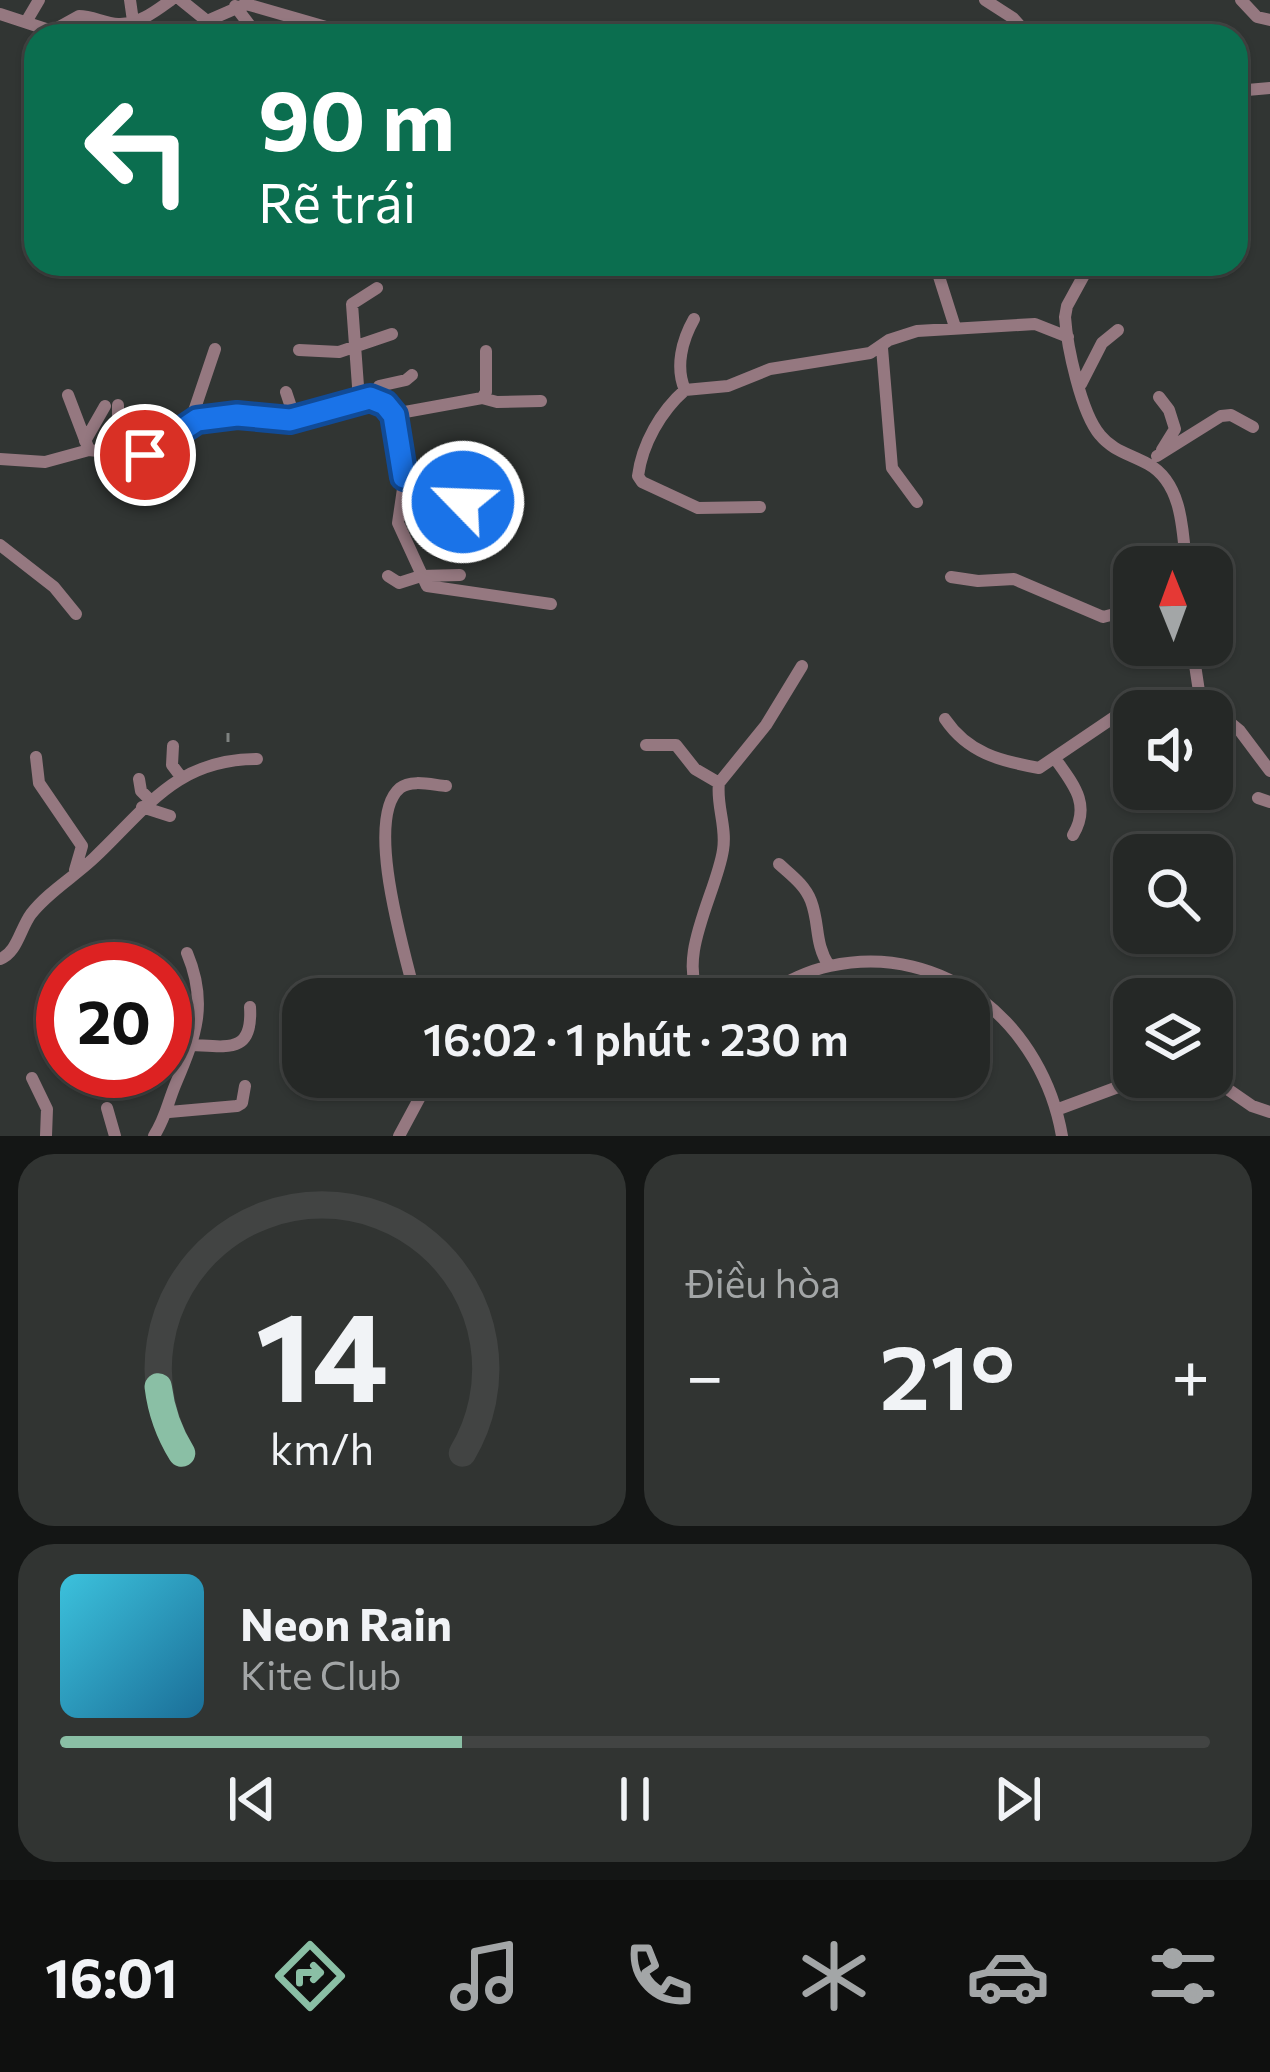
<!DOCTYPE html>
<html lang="vi">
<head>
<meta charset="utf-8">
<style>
  body { margin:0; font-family:Commissioner,sans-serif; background:#313432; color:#f1f3f6; height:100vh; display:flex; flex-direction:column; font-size:45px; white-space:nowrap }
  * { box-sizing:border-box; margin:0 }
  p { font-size:39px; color:#a3a6a7 }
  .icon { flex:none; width:66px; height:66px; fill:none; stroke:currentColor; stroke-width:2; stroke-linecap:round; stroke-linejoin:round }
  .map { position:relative; height:1136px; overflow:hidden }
  .sheet { display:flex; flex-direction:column; gap:18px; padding:18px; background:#141615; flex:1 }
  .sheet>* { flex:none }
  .top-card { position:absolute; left:24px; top:24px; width:1224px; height:252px; border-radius:36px; box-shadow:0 3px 9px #0004,0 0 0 3px #424443; background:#0b6e4f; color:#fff; overflow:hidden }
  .needle { width:78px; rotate:359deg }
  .tools { position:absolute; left:1113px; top:546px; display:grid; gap:24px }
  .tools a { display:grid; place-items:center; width:120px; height:120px; border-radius:24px; background:#252826; box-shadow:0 3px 9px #0004,0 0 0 3px #424443; font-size:60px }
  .speed { position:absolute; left:36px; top:942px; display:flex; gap:24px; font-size:60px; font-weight:700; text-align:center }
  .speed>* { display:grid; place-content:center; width:156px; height:156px; border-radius:50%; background:#252826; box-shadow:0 3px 9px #0004,0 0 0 3px #424443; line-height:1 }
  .speed .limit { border:18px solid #d22; background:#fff; color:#111 }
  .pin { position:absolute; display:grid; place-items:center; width:102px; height:102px; color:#fff; margin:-51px; border:6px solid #fff; border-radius:50%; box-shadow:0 3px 12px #0007 }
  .me { position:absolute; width:132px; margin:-66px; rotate:294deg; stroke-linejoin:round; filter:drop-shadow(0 0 9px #0008) }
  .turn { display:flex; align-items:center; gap:42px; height:252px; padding:0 36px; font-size:54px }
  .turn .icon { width:156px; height:156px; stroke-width:2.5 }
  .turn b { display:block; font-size:84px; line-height:102px }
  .big { font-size:90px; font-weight:600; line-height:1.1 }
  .sheet .widget { flex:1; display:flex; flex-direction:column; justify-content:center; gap:18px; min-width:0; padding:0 42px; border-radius:36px; background:#313432 }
  .sheet .dial { align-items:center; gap:0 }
  .dial svg { height:312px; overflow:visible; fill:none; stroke:#424443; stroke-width:7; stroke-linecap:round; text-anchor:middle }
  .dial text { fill:#f1f3f6; stroke:none }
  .song { display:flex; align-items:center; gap:36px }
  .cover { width:144px; height:144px; border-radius:18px; background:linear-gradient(135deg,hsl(190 70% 55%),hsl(200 70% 35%)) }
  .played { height:12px; border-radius:6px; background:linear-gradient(90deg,#8abfa5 35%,#424443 35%) }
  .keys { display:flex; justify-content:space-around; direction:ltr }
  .heat { display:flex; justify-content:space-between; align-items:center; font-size:66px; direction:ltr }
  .sheet .tiles { flex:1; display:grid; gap:18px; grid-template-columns:1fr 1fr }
  .widget:last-child { grid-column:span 2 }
  .trip { position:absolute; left:282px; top:978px; width:708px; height:120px; border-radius:36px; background:#252826; box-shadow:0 3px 9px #0004,0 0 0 3px #424443; font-weight:600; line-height:120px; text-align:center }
  .tabs { display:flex; height:192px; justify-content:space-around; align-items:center; background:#0f100f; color:#a3a6a7 }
  .tabs .icon { width:84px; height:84px }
  .tabs .current { color:#8abfa5 }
  .tabs b { font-size:54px; color:#f1f3f6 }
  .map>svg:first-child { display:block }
</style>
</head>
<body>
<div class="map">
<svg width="1270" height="1136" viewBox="0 0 1270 1136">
  <rect width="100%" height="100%" fill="#313533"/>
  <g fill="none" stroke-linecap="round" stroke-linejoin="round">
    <!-- path -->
    <path stroke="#7e8280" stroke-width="3" stroke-dasharray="9 6" stroke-linecap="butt" d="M228,733v15"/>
    <!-- minor -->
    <path stroke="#957880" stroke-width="12" d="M130,0l3,21
      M181,0l26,21 39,-17 80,23 12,9
      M985,0l28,18 16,18
      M1241,0l16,17 13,3
      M235,6l23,30
      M0,14l52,17 27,-15c13,0 25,7 39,8 20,1 38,-13 53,-24
      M26,22l13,-22
      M385,36l18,-3
      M1236,91l34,-3
      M935,264l20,63
      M1090,264l-23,42 -2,11c2,29 16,96 35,118 13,16 30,19 48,29 35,19 35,69 38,103
      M694,319c-12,21 -19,48 -9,71l43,-4 42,-17 100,-16 19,-13 28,-9 118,-7 33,13
      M882,348l10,120 25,34
      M299,350l40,2 53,-18
      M1081,384l21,-41 16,-13
      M685,390c-24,21 -43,54 -47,86l4,6 56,26 62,-1
      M286,392l9,27
      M68,395l21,55
      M1159,397l10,13 6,19 -13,21
      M482,398l15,4 44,-1
      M374,399l5,-13 27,-6 6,-5
      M359,400l-7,-96 25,-16
      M118,405v49
      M394,414l88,-16 4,-6v-41
      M190,423l25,-74
      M85,441l20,-35
      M1157,456l64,-40 10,-1 22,12
      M0,459l45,3 44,-12 51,6 57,-36 40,-5 53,5 76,-21 13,1 18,22 7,60 -6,41 29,63 124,18
      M404,477c29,4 48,24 77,30
      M0,545l54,42 22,27
      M388,576l11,7 22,-7 39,-1
      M951,577l27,4 36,-2 89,38 31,-8
      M1192,645l8,53 40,33 30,40
      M945,719c23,34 55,42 94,49l99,-67 19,-6 47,7
      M646,745h30l19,24 24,14
      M173,746l-1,19 9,12
      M36,757l3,26 43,63 -7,24
      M1056,760c18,25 35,45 17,75
      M139,779l2,12 8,8
      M1258,798l12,4
      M142,807l28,9
      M779,864c12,11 26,21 32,37 9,24 3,41 18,65
      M0,959c17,-6 20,-30 31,-45 17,-22 43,-37 63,-56 53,-50 82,-99 163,-99
      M416,999c-10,-42 -53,-180 -16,-211 11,-9 33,-3 46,-2
      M702,999c-28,-39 15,-107 21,-149 4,-23 -7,-45 -4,-67l47,-58 36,-59
      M755,999c25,-13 47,-27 75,-33 116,-25 213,60 232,170
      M193,1045c36,2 60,8 57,-38
      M1210,1077l42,29 18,6
      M32,1078l15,31 -1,27
      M107,1108l8,28
      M1056,1110l89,-33
      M169,1112l68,-6 5,-3 3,-17
      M154,1136c13,-21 13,-32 22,-53 20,-47 32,-80 11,-130
      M399,1136l21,-39 5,-20"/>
  </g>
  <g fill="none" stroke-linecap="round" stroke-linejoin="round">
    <defs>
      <path id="route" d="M145,455l52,-35 40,-5 53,5 80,-22 15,6 9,11 10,62 32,7 27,18"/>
    </defs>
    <!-- route casing -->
    <use href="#route" stroke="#114b97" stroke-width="30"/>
    <!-- route -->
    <use href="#route" stroke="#1a73e8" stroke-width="21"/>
  </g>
</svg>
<div class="tools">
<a><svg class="needle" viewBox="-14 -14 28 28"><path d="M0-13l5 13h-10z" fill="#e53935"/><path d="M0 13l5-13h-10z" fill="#a3a6a7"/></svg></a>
<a><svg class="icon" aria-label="sound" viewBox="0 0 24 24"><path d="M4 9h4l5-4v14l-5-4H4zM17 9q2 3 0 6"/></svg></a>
<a><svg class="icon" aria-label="search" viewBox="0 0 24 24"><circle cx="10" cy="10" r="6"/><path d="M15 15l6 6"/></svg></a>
<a><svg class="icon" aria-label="layers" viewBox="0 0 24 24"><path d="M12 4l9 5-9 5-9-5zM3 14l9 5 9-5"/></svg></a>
</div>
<div class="speed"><div class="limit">20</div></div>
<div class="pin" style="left:145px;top:455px;background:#d93025"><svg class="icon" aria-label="arrive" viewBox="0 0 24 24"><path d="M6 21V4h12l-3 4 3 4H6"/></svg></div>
<svg class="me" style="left:463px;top:502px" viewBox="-20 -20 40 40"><circle r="17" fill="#1a73e8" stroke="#fff" stroke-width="3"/><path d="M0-11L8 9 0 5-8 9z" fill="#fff"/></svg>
<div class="trip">16:02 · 1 phút · 230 m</div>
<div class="top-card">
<div class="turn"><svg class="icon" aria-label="left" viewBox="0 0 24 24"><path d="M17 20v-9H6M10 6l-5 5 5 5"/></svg><div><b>90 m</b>Rẽ trái</div></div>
</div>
</div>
<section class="sheet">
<div class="tiles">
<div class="widget dial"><svg viewBox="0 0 100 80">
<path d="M14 69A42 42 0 1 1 86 69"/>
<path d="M14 69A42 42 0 0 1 8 52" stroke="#8abfa5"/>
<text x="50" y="56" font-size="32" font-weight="700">14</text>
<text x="50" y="72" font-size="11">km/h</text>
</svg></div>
<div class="widget"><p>Điều hòa</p>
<div class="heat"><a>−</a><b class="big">21°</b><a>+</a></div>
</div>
<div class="widget">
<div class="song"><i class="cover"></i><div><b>Neon Rain</b><p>Kite Club</p></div></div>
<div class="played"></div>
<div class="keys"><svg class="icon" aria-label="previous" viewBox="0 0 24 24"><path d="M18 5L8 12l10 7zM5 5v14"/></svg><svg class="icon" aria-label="pause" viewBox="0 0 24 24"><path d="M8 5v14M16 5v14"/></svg><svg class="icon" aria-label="next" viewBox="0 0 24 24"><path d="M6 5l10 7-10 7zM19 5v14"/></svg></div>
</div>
</div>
</section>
<nav class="tabs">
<b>16:01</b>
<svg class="icon current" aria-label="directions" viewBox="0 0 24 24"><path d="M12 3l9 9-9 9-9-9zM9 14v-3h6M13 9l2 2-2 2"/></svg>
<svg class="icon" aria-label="music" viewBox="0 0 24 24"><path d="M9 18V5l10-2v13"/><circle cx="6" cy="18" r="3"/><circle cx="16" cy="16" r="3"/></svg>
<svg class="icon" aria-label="phone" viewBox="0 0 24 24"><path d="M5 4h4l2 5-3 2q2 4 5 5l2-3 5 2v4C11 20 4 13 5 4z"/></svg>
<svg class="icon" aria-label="climate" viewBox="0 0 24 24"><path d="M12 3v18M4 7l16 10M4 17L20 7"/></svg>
<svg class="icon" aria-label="car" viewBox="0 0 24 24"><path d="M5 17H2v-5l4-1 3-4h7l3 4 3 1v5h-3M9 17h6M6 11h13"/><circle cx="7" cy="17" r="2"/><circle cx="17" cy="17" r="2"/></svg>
<svg class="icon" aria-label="filters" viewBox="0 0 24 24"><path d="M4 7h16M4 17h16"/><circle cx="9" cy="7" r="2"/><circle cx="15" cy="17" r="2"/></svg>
</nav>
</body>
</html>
